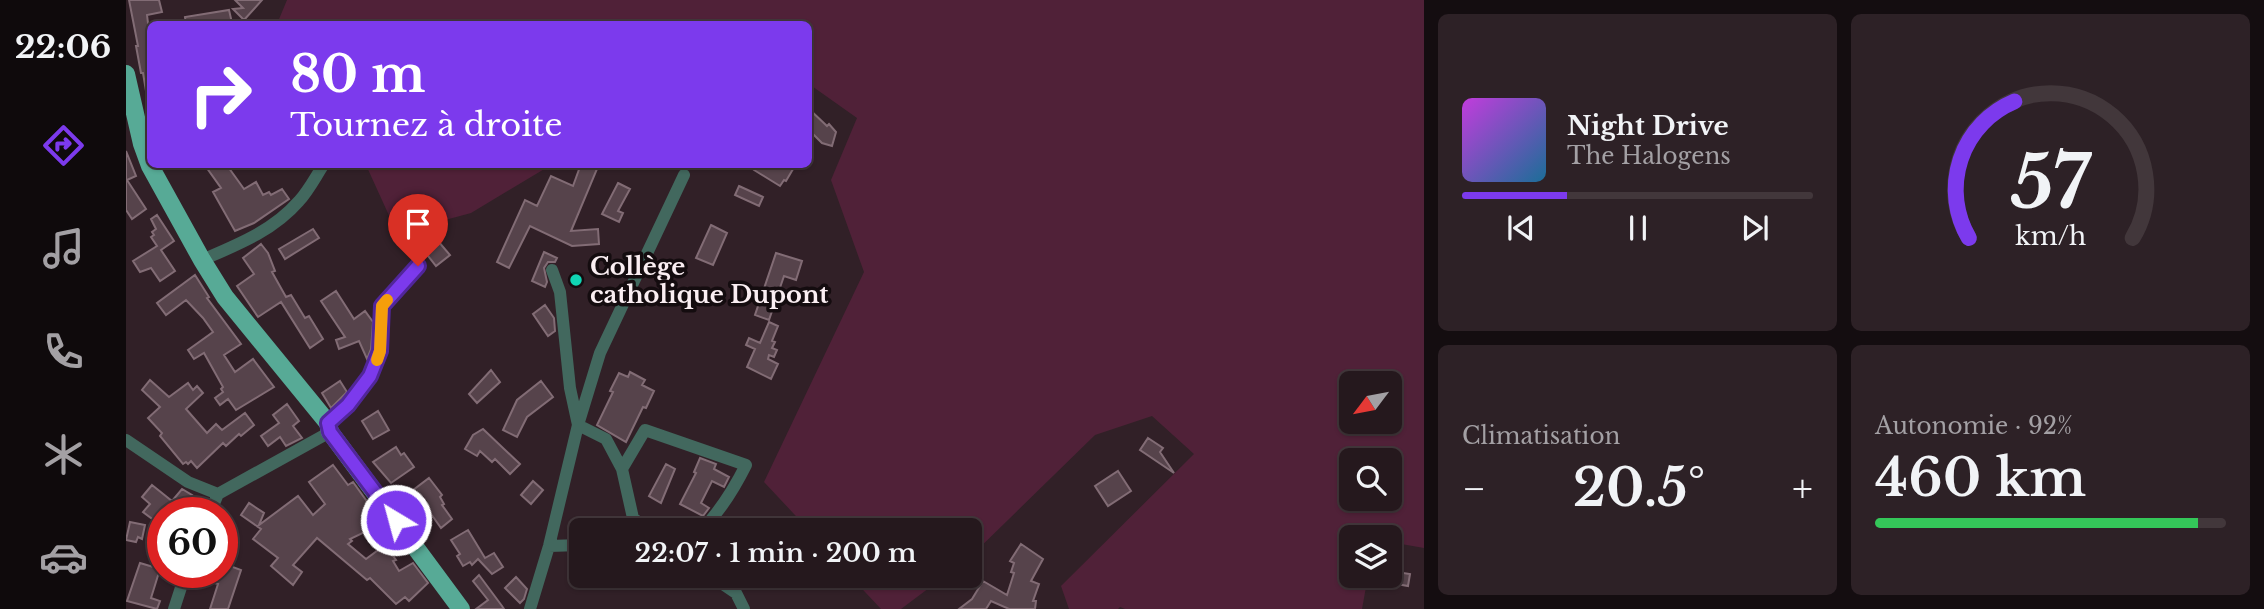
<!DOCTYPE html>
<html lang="fr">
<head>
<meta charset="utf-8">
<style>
  body { margin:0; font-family:"Libre Baskerville",serif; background:#2d2126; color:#f1f3f6; height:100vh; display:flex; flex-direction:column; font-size:26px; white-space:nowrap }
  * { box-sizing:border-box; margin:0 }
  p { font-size:23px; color:#a3a0a4 }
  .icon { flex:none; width:38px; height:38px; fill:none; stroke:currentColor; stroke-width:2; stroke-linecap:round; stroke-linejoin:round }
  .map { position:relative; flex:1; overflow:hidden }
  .details { display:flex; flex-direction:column; gap:14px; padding:14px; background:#140d10; width:840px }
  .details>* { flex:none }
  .guide { position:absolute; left:21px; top:21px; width:665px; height:147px; border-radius:10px; box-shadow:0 2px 5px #0004,0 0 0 2px #42373b; background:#7c3aed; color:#fff; overflow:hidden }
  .needle { width:46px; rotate:238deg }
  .tools { position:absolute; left:1213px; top:371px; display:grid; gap:14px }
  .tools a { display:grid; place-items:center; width:63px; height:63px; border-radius:10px; background:#25181d; box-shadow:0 2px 5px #0004,0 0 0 2px #42373b; font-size:35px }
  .speed { position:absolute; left:21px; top:497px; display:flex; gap:14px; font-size:35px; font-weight:700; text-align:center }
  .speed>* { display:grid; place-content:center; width:91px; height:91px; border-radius:50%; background:#25181d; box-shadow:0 2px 5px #0004,0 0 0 2px #42373b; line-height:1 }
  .speed .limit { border:10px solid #d22; background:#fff; color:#111 }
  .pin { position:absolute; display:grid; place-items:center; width:60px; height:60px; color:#fff; margin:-72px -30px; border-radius:50% 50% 50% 0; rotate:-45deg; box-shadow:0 0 7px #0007 }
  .pin .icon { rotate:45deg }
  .me { position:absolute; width:77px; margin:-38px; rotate:323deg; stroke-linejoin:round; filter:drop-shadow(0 0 5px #0008) }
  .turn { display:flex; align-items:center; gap:24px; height:147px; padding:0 28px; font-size:32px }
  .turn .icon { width:91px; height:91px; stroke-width:2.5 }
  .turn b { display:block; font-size:49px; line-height:60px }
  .big { font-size:52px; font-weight:600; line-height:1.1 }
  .details .tile { flex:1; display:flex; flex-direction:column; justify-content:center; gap:10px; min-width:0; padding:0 24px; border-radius:10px; background:#2d2126 }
  .details .dial { align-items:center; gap:0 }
  .dial svg { height:182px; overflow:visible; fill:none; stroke:#42373b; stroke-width:7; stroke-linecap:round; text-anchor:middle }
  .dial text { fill:#f1f3f6; stroke:none }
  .song { display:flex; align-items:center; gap:21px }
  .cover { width:84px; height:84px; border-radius:10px; background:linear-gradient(135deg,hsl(290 70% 55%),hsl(200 70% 35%)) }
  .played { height:7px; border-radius:4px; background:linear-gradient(90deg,#7c3aed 30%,#42373b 30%) }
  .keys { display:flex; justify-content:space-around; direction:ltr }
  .heat { display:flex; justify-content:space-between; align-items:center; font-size:38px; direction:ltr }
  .charge { height:10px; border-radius:5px; background:linear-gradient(90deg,#34c759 92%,#42373b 0) }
  .details .tiles { flex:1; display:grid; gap:14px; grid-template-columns:repeat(2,1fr) }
  .trip { position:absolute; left:443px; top:518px; width:413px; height:70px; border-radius:10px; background:#25181d; box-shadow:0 2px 5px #0004,0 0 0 2px #42373b; font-weight:600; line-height:70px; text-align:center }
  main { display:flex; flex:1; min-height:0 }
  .tab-bar { display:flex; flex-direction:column; width:126px; justify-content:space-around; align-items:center; background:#0f0a0c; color:#a3a0a4 }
  .tab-bar .icon { width:49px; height:49px }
  .tab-bar .on { color:#7c3aed }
  .tab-bar b { font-size:32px; color:#f1f3f6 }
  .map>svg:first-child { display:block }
</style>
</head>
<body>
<main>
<nav class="tab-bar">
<b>22:06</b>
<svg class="icon on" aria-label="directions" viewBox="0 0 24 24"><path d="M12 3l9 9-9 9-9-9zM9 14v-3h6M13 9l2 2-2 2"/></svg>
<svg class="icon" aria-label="music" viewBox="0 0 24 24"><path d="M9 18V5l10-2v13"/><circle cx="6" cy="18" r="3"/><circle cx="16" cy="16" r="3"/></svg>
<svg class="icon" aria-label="phone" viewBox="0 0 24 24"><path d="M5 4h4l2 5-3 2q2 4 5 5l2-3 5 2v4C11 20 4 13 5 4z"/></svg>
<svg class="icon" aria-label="climate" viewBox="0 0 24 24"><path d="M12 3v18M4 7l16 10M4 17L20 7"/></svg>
<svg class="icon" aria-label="car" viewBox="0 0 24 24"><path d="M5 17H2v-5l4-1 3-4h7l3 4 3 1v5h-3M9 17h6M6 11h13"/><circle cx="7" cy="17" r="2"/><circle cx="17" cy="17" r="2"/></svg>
</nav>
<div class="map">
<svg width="1298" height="609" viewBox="0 0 1298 609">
  <rect width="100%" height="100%" fill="#312027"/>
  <!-- green -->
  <path fill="#502138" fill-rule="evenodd" d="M161,0h1137v548l-34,-6v-5h-39v39h17l-6,33h-237l-5,-2 -2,2h-49l-8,-23 133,-132 -42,-38 -57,19 -125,122v-27h-161l-45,-48 100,-210 -33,-92 26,-62 -48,-34 -1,-60h-531zM1225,383h39v39h-39zM1225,460h39v39h-39z
    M240,165h185l-80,48 -74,20z
    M724,576h95l-44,33h-20z"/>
  <!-- building -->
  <path fill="#56434b" stroke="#826c75" stroke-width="2" d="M3,0h30l3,12 -15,3 3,24v52h-4l-3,-18h-2l-5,-27h2z
    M109,0h27l-18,20 -11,-11 10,-1z
    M103,10l3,13 -46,1 -1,-7z
    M682,108l19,18 2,-2 7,8 -4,14 -10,-3 -14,-14z
    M0,151l10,25 -9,4 19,29 -14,10 -6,-9z
    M78,164h22l18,25 12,-7 7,13 6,-3 2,3 11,-6 7,10 -35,24 -19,8 -22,-39 8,-4z
    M455,164l16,5 -26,62 27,-2 1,15 -27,2 -42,-20 -21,42 -12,-6 28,-62 12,6 14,-30 22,10z
    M631,164h39l-10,17 -2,-1 -4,6 -26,-16z
    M492,183l12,6 -12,22 5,2 -4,9 -17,-8z
    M613,186l24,11 -4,9 -24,-11z
    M31,215l17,26 -13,9 14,21 -15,10 -9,-13 -11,4 -7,-11 24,-15 -6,-9 3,-2 -2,-3 4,-3 -5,-10z
    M585,225l16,8 -14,32 -17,-7z
    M187,229l6,9 -34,21 -6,-10z
    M312,241l12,14 -14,11 -11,-14z
    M135,244l7,9 7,18 -3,1 14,25 5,-2 14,23 4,-2 14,23 -13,9 -29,-46 -23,15 -21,-31 17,-12 -11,-16z
    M418,252l13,6 -2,4h-7l-4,6 3,14 -2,5 -13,-6z
    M650,253l26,8 -6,19 -12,-4 -15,44 -14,-5z
    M69,275l14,22 -2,1 34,46 -17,11 11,17 18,-13 21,28 -38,23 -8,-11 -8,6 -5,-7 8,-6 -2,-3 2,-2 -19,-34 -10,6 -6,-9 25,-18 -10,-14 -17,-18 -20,15 -9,-12z
    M210,291l18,28 11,-8 8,11 -2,27 -4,10 -8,-18 -20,8 -3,-9 9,-3 -24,-36z
    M419,305l9,13 1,13 -7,5 -15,-22z
    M643,322l9,4 -6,15 3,1 -3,6 5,2 -3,7 -5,-2 -1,4 10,5 -7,15 -24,-12 8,-18 -9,-4 3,-7 11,5z
    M365,370l9,12 -23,21 -8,-9z
    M504,372l15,8 -3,5 12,6 -8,17 -3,-1 -17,35 -29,-17 16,-33 -3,-1 9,-18 9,4z
    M24,380l19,17 19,-14 5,7 4,-4 6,7 -17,16 21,24 9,-9 6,6 23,-17 9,12 -13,11 -2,-2 -13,12 -3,-3 -26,25 -6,-7 -3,3 -2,-2 -3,2 -23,-28 2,-3 -14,-15 12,-11 -18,-17z
    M214,381l7,11 -16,16 -9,-15z
    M415,381l12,16 -26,20 -10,20 -14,-7 14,-30z
    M161,404l12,17 -6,5 9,12 -16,8 -6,-9 -12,9 -7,-10 18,-13 -6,-8z
    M252,411l11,19 -16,9 -11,-18z
    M357,429l37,35 -10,10 -15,-15 -3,3 -12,-11 -3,5 -12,-7 8,-14z
    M1022,438l15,10 -3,4 14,21 -34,-23z
    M270,447l5,8 3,-2 10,14 -23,16 -18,-21z
    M574,458l16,6 -2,5 15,8 -5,10 -12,-6 -11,22 8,5 -6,8 -23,-12 16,-31 -2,-1z
    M540,464l9,5 -14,34 -12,-7z
    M207,465l15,20 5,-3 26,36 -12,13 -17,8 2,2 -4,3 18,15 19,-14 11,15 -3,1 6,10 14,-8 15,20 -19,18 -4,-4 -9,7 -26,-26 -3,2 -50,-42 -24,27 9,7 -9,13 -22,-19 7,-8 -25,-19 8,-10 -20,-14 8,-12 15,10 -5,12 39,-29 15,19 12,-11 -16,-22z
    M992,471l13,20 -23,15 -13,-20z
    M303,478l13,17 -2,2 4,7 -2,1 10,14 -11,9 -10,-14 -4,2 -8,-10 -5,4 -10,-13z
    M407,481l10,9 -12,14 -10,-9z
    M26,485l20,16 10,-12 10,6 -14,18h-15v14l-20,-15 7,-8 -8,-7z
    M4,522l15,3 -3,14 -4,-2 -2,5 -10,-2z
    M342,530l17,28 9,-5 9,14 -11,7 -14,-15 -6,6 -2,-3 -7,4 -6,-10 3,-2 -9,-14z
    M895,544l22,15 -12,22 8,3 -6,17h3l-1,8h-26l-18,-8 -5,8h-27l13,-10 11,-18 24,14 7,-22 -3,-1 3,-9 -4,-2z
    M14,563l20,6 -9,29 9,3 -3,8 -30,-8z
    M96,563l19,7 -13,39h-18l8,-25 -7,-2 3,-10h8z
    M1264,571l20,3 -2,12 -34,-6v-4h16z
    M353,575l23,31 2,3h-28l12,-9 -15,-19z
    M390,577l11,12 -3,10 -4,4 -15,-15z"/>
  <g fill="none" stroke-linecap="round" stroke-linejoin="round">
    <!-- street -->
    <path stroke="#42685e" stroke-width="12" d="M76,260c35,-15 71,-29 97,-59 10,-11 17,-25 25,-37
      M426,270l8,22 10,96 8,37 28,14 16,30 11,49 15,12
      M202,423l20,-18 22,-29 10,-25 2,-45 36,-40
      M0,440l62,42 30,12
      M496,469l23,-39 101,35c-12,24 -26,46 -44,65
      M84,513l8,-19 112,-62
      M423,546l32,-1
      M585,576l25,17 8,16
      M48,609l12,-37
      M404,609l19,-63 29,-121 22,-72 84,-178"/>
    <!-- primary -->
    <path stroke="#57aa96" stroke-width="18" d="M0,74l16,70 8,22 52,94 23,37 103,126 2,9 131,177"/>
  </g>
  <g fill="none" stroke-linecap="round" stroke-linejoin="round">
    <defs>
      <path id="route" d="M270,520l-66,-88 -2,-9 20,-18 22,-29 10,-25 2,-45 36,-40"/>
    </defs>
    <!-- route casing -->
    <use href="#route" stroke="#51269a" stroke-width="18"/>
    <!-- route -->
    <use href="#route" stroke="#7c3aed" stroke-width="12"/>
    <!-- slow -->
    <path stroke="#f59e0b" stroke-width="12" d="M251,360l3,-9 2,-45 5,-6"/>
  </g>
  <!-- markers -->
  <circle fill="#10d5b4" stroke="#140c0f" stroke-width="2.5" cx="450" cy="280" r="7"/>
  <g text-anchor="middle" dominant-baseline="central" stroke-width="7" stroke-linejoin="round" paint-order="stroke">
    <!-- poi labels -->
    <g font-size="24" font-weight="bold" fill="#faeef2" stroke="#140c0f" text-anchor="start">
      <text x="464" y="266">Collège<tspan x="464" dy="28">catholique Dupont</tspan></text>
    </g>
  </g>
</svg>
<div class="tools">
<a><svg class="needle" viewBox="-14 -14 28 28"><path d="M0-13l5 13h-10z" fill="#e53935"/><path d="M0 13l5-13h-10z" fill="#a3a0a4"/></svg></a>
<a><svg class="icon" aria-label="search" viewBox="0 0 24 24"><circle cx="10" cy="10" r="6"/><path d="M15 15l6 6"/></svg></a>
<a><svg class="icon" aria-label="layers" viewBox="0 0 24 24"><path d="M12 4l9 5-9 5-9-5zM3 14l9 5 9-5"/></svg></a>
</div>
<div class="speed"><div class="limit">60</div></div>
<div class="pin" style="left:292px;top:266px;background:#d93025"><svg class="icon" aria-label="arrive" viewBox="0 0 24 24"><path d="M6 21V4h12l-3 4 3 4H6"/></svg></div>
<svg class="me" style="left:270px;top:520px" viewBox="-20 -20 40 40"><circle r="17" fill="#7c3aed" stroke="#fff" stroke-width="3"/><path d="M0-11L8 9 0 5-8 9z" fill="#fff"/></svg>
<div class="trip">22:07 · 1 min · 200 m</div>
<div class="guide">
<div class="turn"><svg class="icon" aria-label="right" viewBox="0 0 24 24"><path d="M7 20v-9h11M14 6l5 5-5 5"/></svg><div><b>80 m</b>Tournez à droite</div></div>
</div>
</div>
<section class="details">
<div class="tiles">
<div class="tile">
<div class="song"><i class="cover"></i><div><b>Night Drive</b><p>The Halogens</p></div></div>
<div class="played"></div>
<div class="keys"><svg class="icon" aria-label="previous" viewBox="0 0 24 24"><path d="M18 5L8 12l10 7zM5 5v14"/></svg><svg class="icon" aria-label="pause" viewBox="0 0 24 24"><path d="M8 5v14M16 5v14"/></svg><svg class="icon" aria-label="next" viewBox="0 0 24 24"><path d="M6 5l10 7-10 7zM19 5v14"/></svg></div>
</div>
<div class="tile dial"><svg viewBox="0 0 100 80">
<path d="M14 69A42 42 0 1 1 86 69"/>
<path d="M14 69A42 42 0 0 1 34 9" stroke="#7c3aed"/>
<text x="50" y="56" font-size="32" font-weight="700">57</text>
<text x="50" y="72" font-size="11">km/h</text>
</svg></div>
<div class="tile"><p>Climatisation</p>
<div class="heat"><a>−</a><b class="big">20.5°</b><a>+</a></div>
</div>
<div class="tile"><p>Autonomie · 92%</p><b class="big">460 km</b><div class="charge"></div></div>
</div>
</section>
</main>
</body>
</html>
